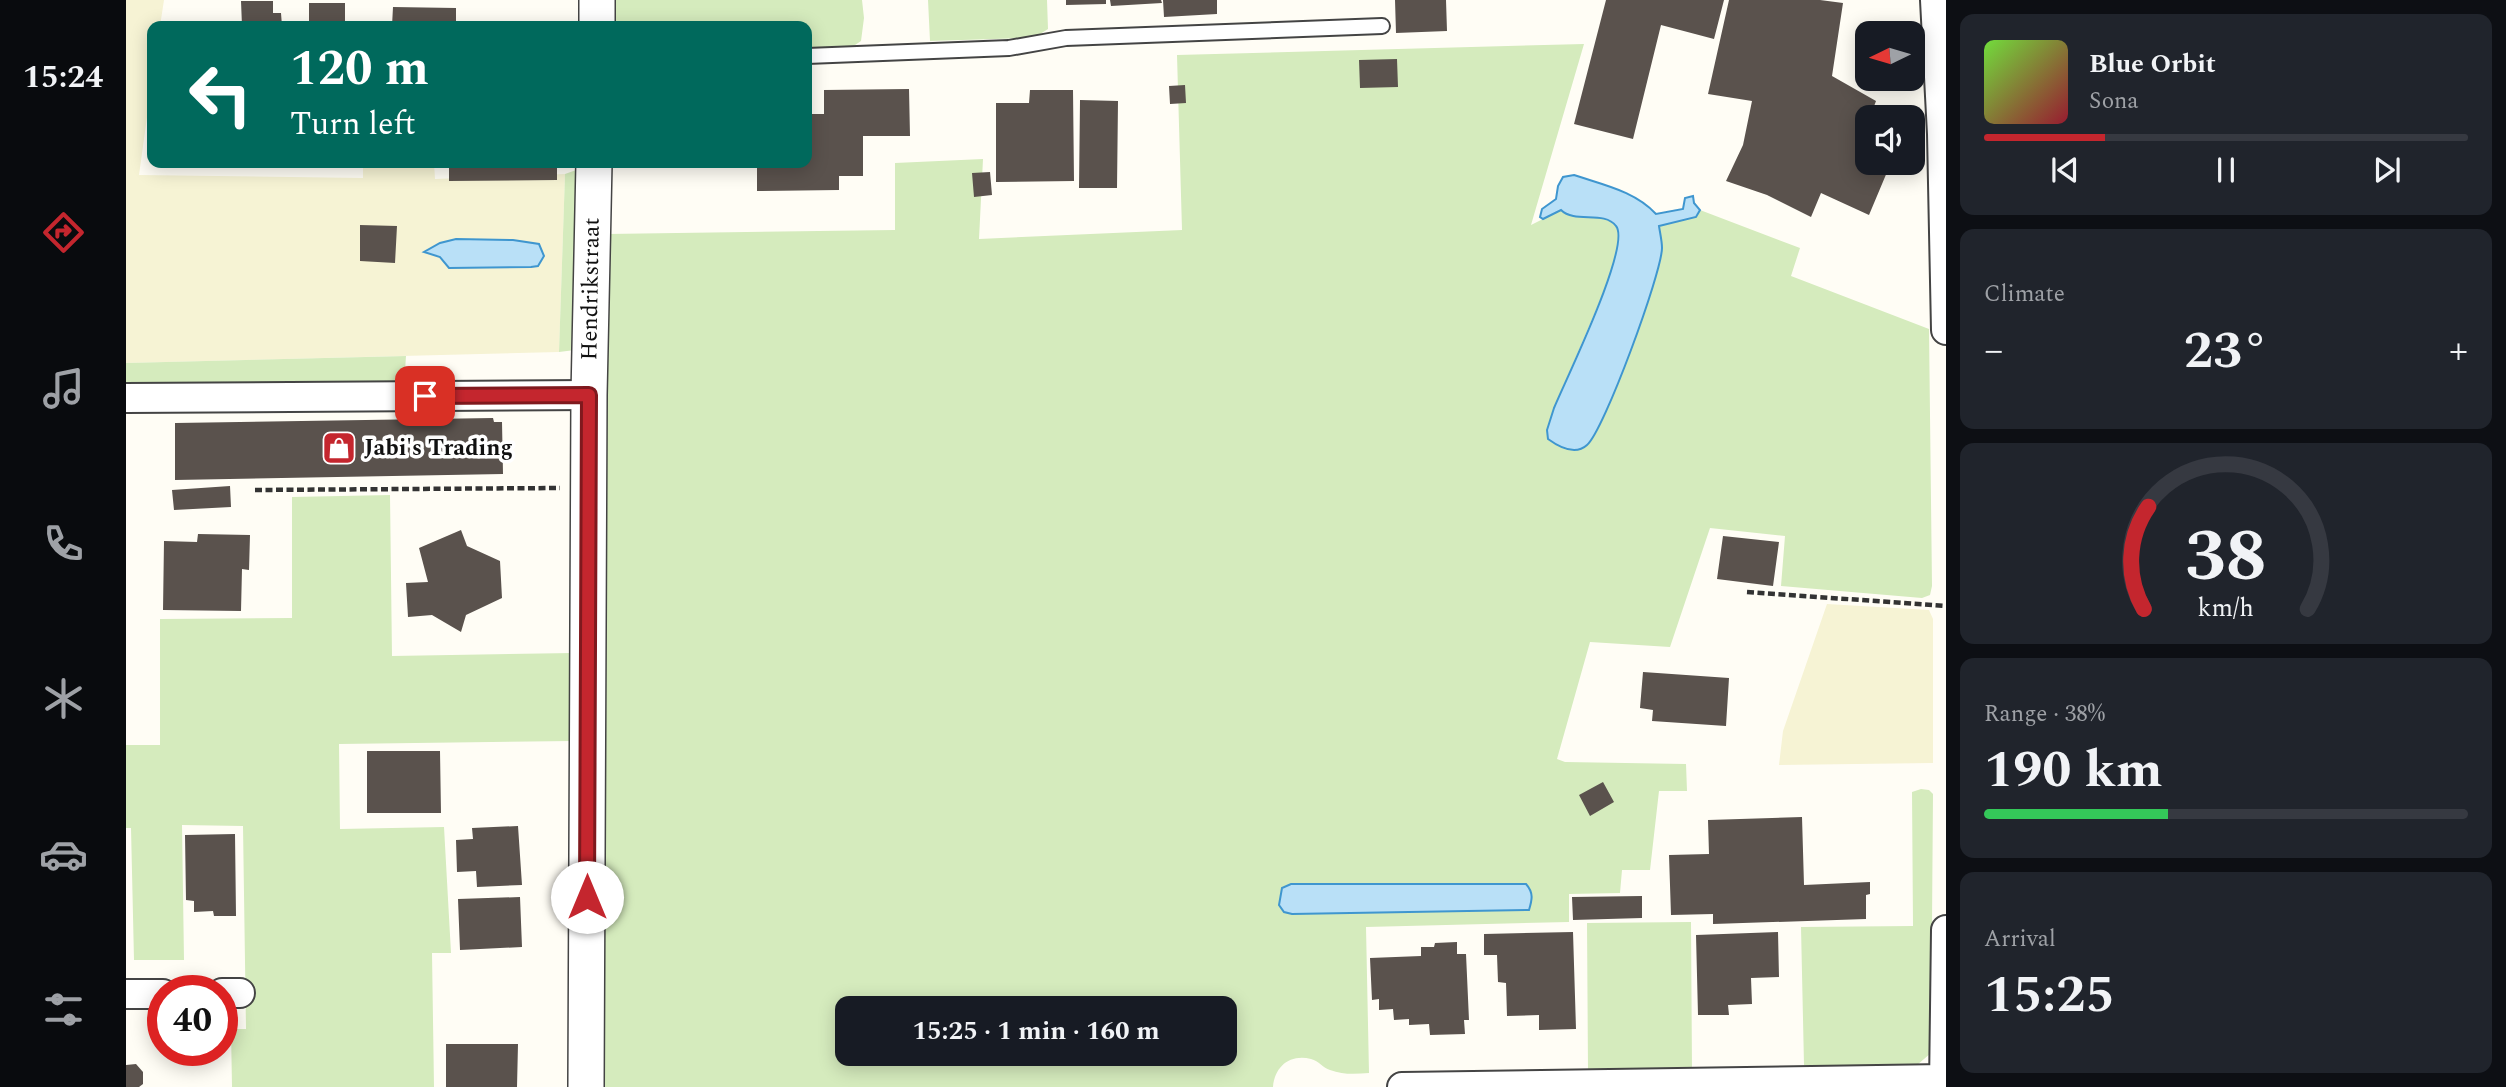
<!DOCTYPE html>
<html lang="en">
<head>
<meta charset="utf-8">
<style>
  body { margin:0; font-family:Spectral,serif; background:#20242c; color:#f1f3f6; height:100vh; display:flex; flex-direction:column; font-size:26px; white-space:nowrap }
  * { box-sizing:border-box; margin:0 }
  p { font-size:23px; color:#9ea1a6 }
  .icon { flex:none; width:38px; height:38px; fill:none; stroke:currentColor; stroke-width:2; stroke-linecap:round; stroke-linejoin:round }
  .map { position:relative; flex:1; overflow:hidden }
  .sheet { display:flex; flex-direction:column; gap:14px; padding:14px; background:#0d0f14; width:560px }
  .sheet>* { flex:none }
  .top-card { position:absolute; left:21px; top:21px; width:665px; height:147px; border-radius:14px; box-shadow:0 4px 18px #0003; background:#00695c; color:#fff; overflow:hidden }
  .needle { width:46px; rotate:265deg }
  .controls { position:absolute; left:1729px; top:21px; display:grid; gap:14px }
  .controls a { display:grid; place-items:center; width:70px; height:70px; border-radius:14px; background:#171b24; box-shadow:0 4px 18px #0003; font-size:35px }
  .speed { position:absolute; left:21px; top:975px; display:flex; gap:14px; font-size:35px; font-weight:700; text-align:center }
  .speed>* { display:grid; place-content:center; width:91px; height:91px; border-radius:50%; background:#171b24; box-shadow:0 4px 18px #0003; line-height:1 }
  .speed .limit { border:10px solid #d22; background:#fff; color:#111 }
  .pin { position:absolute; display:grid; place-items:center; width:60px; height:60px; color:#fff; margin:-30px; border-radius:14px; box-shadow:0 4px 10px #0006 }
  .me { position:absolute; width:77px; margin:-38px; rotate:0deg; stroke-linejoin:round; filter:drop-shadow(0 0 5px #0008) }
  .turn { display:flex; align-items:center; gap:24px; height:147px; padding:0 28px; font-size:32px }
  .turn .icon { width:91px; height:91px; stroke-width:2.5 }
  .turn b { display:block; font-size:49px; line-height:60px }
  .big { font-size:52px; font-weight:700; line-height:1.1 }
  .sheet .card { flex:1; display:flex; flex-direction:column; justify-content:center; gap:10px; min-width:0; padding:0 24px; border-radius:14px; background:#20242c }
  .sheet .dial { align-items:center; gap:0 }
  .dial svg { height:182px; overflow:visible; fill:none; stroke:#363941; stroke-width:7; stroke-linecap:round; text-anchor:middle }
  .dial text { fill:#f1f3f6; stroke:none }
  .song { display:flex; align-items:center; gap:21px }
  .cover { width:84px; height:84px; border-radius:10px; background:linear-gradient(135deg,hsl(100 70% 55%),hsl(350 70% 35%)) }
  .played { height:7px; border-radius:4px; background:linear-gradient(90deg,#c4262e 25%,#363941 25%) }
  .keys { display:flex; justify-content:space-around; direction:ltr }
  .heat { display:flex; justify-content:space-between; align-items:center; font-size:38px; direction:ltr }
  .charge { height:10px; border-radius:5px; background:linear-gradient(90deg,#34c759 38%,#363941 0) }
  .trip { position:absolute; left:709px; top:996px; width:402px; height:70px; border-radius:14px; background:#171b24; box-shadow:0 4px 18px #0003; font-weight:700; line-height:70px; text-align:center }
  main { display:flex; flex:1; min-height:0 }
  .tab-bar { display:flex; flex-direction:column; width:126px; justify-content:space-around; align-items:center; background:#090b0e; color:#9ea1a6 }
  .tab-bar .icon { width:49px; height:49px }
  .tab-bar .on { color:#c4262e }
  .tab-bar b { font-size:32px; color:#f1f3f6 }
  .map>svg:first-child { display:block }
</style>
</head>
<body>
<main>
<nav class="tab-bar">
<b>15:24</b>
<svg class="icon on" aria-label="directions" viewBox="0 0 24 24"><path d="M12 3l9 9-9 9-9-9zM9 14v-3h6M13 9l2 2-2 2"/></svg>
<svg class="icon" aria-label="music" viewBox="0 0 24 24"><path d="M9 18V5l10-2v13"/><circle cx="6" cy="18" r="3"/><circle cx="16" cy="16" r="3"/></svg>
<svg class="icon" aria-label="phone" viewBox="0 0 24 24"><path d="M5 4h4l2 5-3 2q2 4 5 5l2-3 5 2v4C11 20 4 13 5 4z"/></svg>
<svg class="icon" aria-label="climate" viewBox="0 0 24 24"><path d="M12 3v18M4 7l16 10M4 17L20 7"/></svg>
<svg class="icon" aria-label="car" viewBox="0 0 24 24"><path d="M5 17H2v-5l4-1 3-4h7l3 4 3 1v5h-3M9 17h6M6 11h13"/><circle cx="7" cy="17" r="2"/><circle cx="17" cy="17" r="2"/></svg>
<svg class="icon" aria-label="filters" viewBox="0 0 24 24"><path d="M4 7h16M4 17h16"/><circle cx="9" cy="7" r="2"/><circle cx="15" cy="17" r="2"/></svg>
</nav>
<div class="map">
<svg width="1820" height="1087" viewBox="0 0 1820 1087">
  <rect width="100%" height="100%" fill="#fffdf5"/>
  <!-- farmland -->
  <path fill="#f6f3d4" d="M0,0h38l-4,26h-8v55l-13,94 224,3v-15h71l1,16 130,-5 -6,178 -433,11z
    M1701,604l102,6 4,9v144l-154,2 4,-34z"/>
  <!-- green -->
  <path fill="#d5ebbd" fill-rule="evenodd" d="M485,0h251l2,18 -3,23 -9,6h-45v-21h-191z
    M802,0h119l1,29 -11,7 -14,2 -93,3z
    M1458,44l-53,181 30,-15 48,10 8,6 3,12 -7,32 -59,138 -7,22 67,-37 35,-93 13,-51 -3,-23 37,-9 4,-7 100,38 -9,28 138,53 3,257 -2,9 -8,3 -141,-12 4,-50 -75,-8 -40,119 -80,-5 -33,117 8,3 121,2 1,27h-28l-9,79h-28l-2,23 -51,1v28l-203,5 3,146c-13,1 -26,2 -39,-3 -7,-2 -11,-9 -19,-11 -21,-5 -36,7 -38,28h-673l7,-853 288,-4v-67l88,-4 -4,80 203,-9 -5,-175zM721,1008h378v46h-378z
    M453,169l-4,181 -16,2 6,-178z
    M280,356l-2,30 -278,3v-26z
    M264,495l2,161 181,-3 -1,88 -233,3 1,85 104,-2 7,126h-19l2,134h-202l-1,-58h15l-3,-203 -61,-1 2,135h-50l-3,-132h-5v-83h34v-126l132,-1v-121z
    M1795,789l8,1 4,4 -2,259 -14,12h-113l-3,-138 112,-1 -1,-134z
    M1565,922l1,148 -104,1 -1,-148z"/>
  <!-- water -->
  <path fill="#b9e0f7" stroke="#3f96cf" stroke-width="2" d="M1448,175c29,10 61,16 82,39l27,-5 2,-11 8,-2 1,7 6,7 -4,7 -37,9c1,7 3,15 3,22 0,24 -58,183 -75,197 -12,11 -28,2 -39,-6l-1,-9 7,-22c11,-27 78,-163 62,-182 -12,-16 -41,-2 -55,-16l-18,9 -3,-2 2,-8 14,-10 2,-13 5,-9z
    M330,239l57,1 26,4 5,12 -6,10 -7,1 -82,1 -9,-11 -16,-5 16,-9z
    M1165,884h235c8,9 6,16 3,26l-237,4 -8,-2 -5,-7 3,-17z"/>
  <!-- building -->
  <path fill="#5a524d" d="M940,0h40v4l-40,1z
    M984,0h51l1,3 -51,3z
    M1037,0h54v14l-53,3z
    M1269,0h51l1,31 -51,2z
    M1480,0h118l-10,39 -53,-14 -28,114 -59,-15z
    M1603,0h91l23,3 -11,73 44,25 -6,16h-3v6l-11,25 11,6v9l23,2 -21,50 -48,-22 -10,24 -44,-22 -41,-14 17,-36 9,-44 -44,-7z
    M115,1h32v12h8l1,13h-40z
    M183,3h36v23h-36z
    M267,7l63,1v16h15v2h-79z
    M1271,59l1,28 -38,1 -1,-28z
    M1059,85l1,18 -16,1 -1,-18z
    M783,89l1,47h-47v40h-24v14l-82,1v-28h50v-49h17v-24z
    M904,90h43l1,91 -78,1v-79h33z
    M954,100l38,1 -1,87h-38z
    M323,163h108v17l-108,1z
    M864,172l2,23 -18,2 -2,-24z
    M234,225l37,1 -2,37 -35,-2z
    M367,418l1,4h8l1,52 -328,6v-57z
    M104,486l1,21 -57,3 -2,-20z
    M335,530l6,16 33,15 2,37 -36,17 -5,17 -29,-17 -24,2 -2,-34 22,-1 -9,-34z
    M72,534l52,1 -1,35 -7,-1 -1,42 -78,-1 1,-69 33,1z
    M1597,536l56,6 -6,44 -56,-7z
    M1517,672l86,6 -3,48 -74,-5 1,-11 -13,-2z
    M241,751h73l1,62h-74z
    M1477,782l11,20 -24,14 -11,-21z
    M1676,817l2,68 66,-3v12l-4,1v24l-153,5v-10l-42,1 -2,-60 40,-1 -1,-34z
    M392,826l4,59 -45,2 -1,-16 -19,1 -1,-32 17,-1 -1,-11z
    M109,834l1,82h-22l-1,-5 -19,1v-11l-8,-1 -1,-65z
    M1516,896v22l-69,2 -1,-23z
    M394,897l2,50 -62,3 -2,-51z
    M1447,932l3,97 -37,1v-15l-32,1 -1,-33 -8,-1 -1,-27h-13v-21z
    M1652,932l1,45 -28,1 1,26 -24,1 1,10h-31l-2,-80z
    M1331,942v12h9l3,66h-5l1,14 -35,1 -1,-11 -20,1v-6l-15,1 -1,-11 -14,1v-11l-7,1 -2,-42 51,-2v-9h13l1,-4z
    M320,1044h72l-1,43h-71z
    M10,1064l7,8v12l-4,3h-13v-22z"/>
  <g fill="none" stroke-linecap="round" stroke-linejoin="round">
    <defs>
      <path id="service" d="M681,56l202,-8 57,-10 316,-12"/>
      <path id="minor" d="M1809,0l7,134 4,196
        M0,398l463,-3
        M96,993h18
        M0,994h37
        M1276,1087l542,-8
        M1818,1087l2,-157"/>
      <path id="tertiary" d="M471,26v-26
        M460,1087l3,-692 5,-232"/>
    </defs>
    <!-- service casing -->
    <use href="#service" stroke="#444" stroke-width="18"/>
    <!-- minor casing -->
    <use href="#minor" stroke="#444" stroke-width="32"/>
    <!-- tertiary casing -->
    <use href="#tertiary" stroke="#444" stroke-width="38"/>
    <!-- path -->
    <path stroke="#333" stroke-width="4.5" stroke-dasharray="7 3.5" stroke-linecap="butt" d="M129,490l305,-2
      M1621,592l199,14"/>
    <!-- service -->
    <use href="#service" stroke="#fff" stroke-width="14"/>
    <!-- minor -->
    <use href="#minor" stroke="#fff" stroke-width="28"/>
    <!-- tertiary -->
    <use href="#tertiary" stroke="#fff" stroke-width="35"/>
  </g>
  <g fill="none" stroke-linecap="round" stroke-linejoin="round">
    <defs>
      <path id="route" d="M299,396l164,-1 -2,502"/>
    </defs>
    <!-- route casing -->
    <use href="#route" stroke="#7f191e" stroke-width="18"/>
    <!-- route -->
    <use href="#route" stroke="#c4262e" stroke-width="12"/>
  </g>
  <!-- icons -->
  <defs>
    <symbol id="shop-square" viewBox="-11 -11 22 22"><rect x="-9" y="-9" width="18" height="18" rx="4" fill="#c4262e" stroke="#fff"/><path d="M-5-2.5h2.3a2.7 3.5 0 0 1 5.4 0H5L5.5 6h-11ZM-1.5-2.5h3a1.5 2.3 0 0 0-3 0Z" fill="#fff"/></symbol>
  </defs>
  <g fill-rule="evenodd">
    <use href="#shop-square" x="194" y="429" width="38" height="38"/>
  </g>
  <g text-anchor="middle" dominant-baseline="central" stroke-width="7" stroke-linejoin="round" paint-order="stroke">
    <!-- street labels -->
    <g font-size="23" fill="#111" stroke="#fff">
      <text transform="translate(465 289) rotate(-89)">Hendrikstraat</text>
    </g>
    <!-- poi labels -->
    <g font-size="23" font-weight="bold" fill="#111" stroke="#fff" text-anchor="start">
      <text x="238" y="448">Jabi's Trading</text>
    </g>
  </g>
</svg>
<div class="controls">
<a><svg class="needle" viewBox="-14 -14 28 28"><path d="M0-13l5 13h-10z" fill="#e53935"/><path d="M0 13l5-13h-10z" fill="#9ea1a6"/></svg></a>
<a><svg class="icon" aria-label="sound" viewBox="0 0 24 24"><path d="M4 9h4l5-4v14l-5-4H4zM17 9q2 3 0 6"/></svg></a>
</div>
<div class="speed"><div class="limit">40</div></div>
<div class="pin" style="left:299px;top:396px;background:#d93025"><svg class="icon" aria-label="arrive" viewBox="0 0 24 24"><path d="M6 21V4h12l-3 4 3 4H6"/></svg></div>
<svg class="me" style="left:461px;top:897px" viewBox="-20 -20 40 40"><circle r="19" fill="#fff"/><path d="M0-13L10 11 0 6-10 11z" fill="#c4262e"/></svg>
<div class="trip">15:25 · 1 min · 160 m</div>
<div class="top-card">
<div class="turn"><svg class="icon" aria-label="left" viewBox="0 0 24 24"><path d="M17 20v-9H6M10 6l-5 5 5 5"/></svg><div><b>120 m</b>Turn left</div></div>
</div>
</div>
<section class="sheet">
<div class="card">
<div class="song"><i class="cover"></i><div><b>Blue Orbit</b><p>Sona</p></div></div>
<div class="played"></div>
<div class="keys"><svg class="icon" aria-label="previous" viewBox="0 0 24 24"><path d="M18 5L8 12l10 7zM5 5v14"/></svg><svg class="icon" aria-label="pause" viewBox="0 0 24 24"><path d="M8 5v14M16 5v14"/></svg><svg class="icon" aria-label="next" viewBox="0 0 24 24"><path d="M6 5l10 7-10 7zM19 5v14"/></svg></div>
</div>
<div class="card"><p>Climate</p>
<div class="heat"><a>−</a><b class="big">23°</b><a>+</a></div>
</div>
<div class="card dial"><svg viewBox="0 0 100 80">
<path d="M14 69A42 42 0 1 1 86 69"/>
<path d="M14 69A42 42 0 0 1 16 24" stroke="#c4262e"/>
<text x="50" y="56" font-size="32" font-weight="700">38</text>
<text x="50" y="72" font-size="11">km/h</text>
</svg></div>
<div class="card"><p>Range · 38%</p><b class="big">190 km</b><div class="charge"></div></div>
<div class="card"><p>Arrival</p><b class="big">15:25</b></div>
</section>
</main>
</body>
</html>
